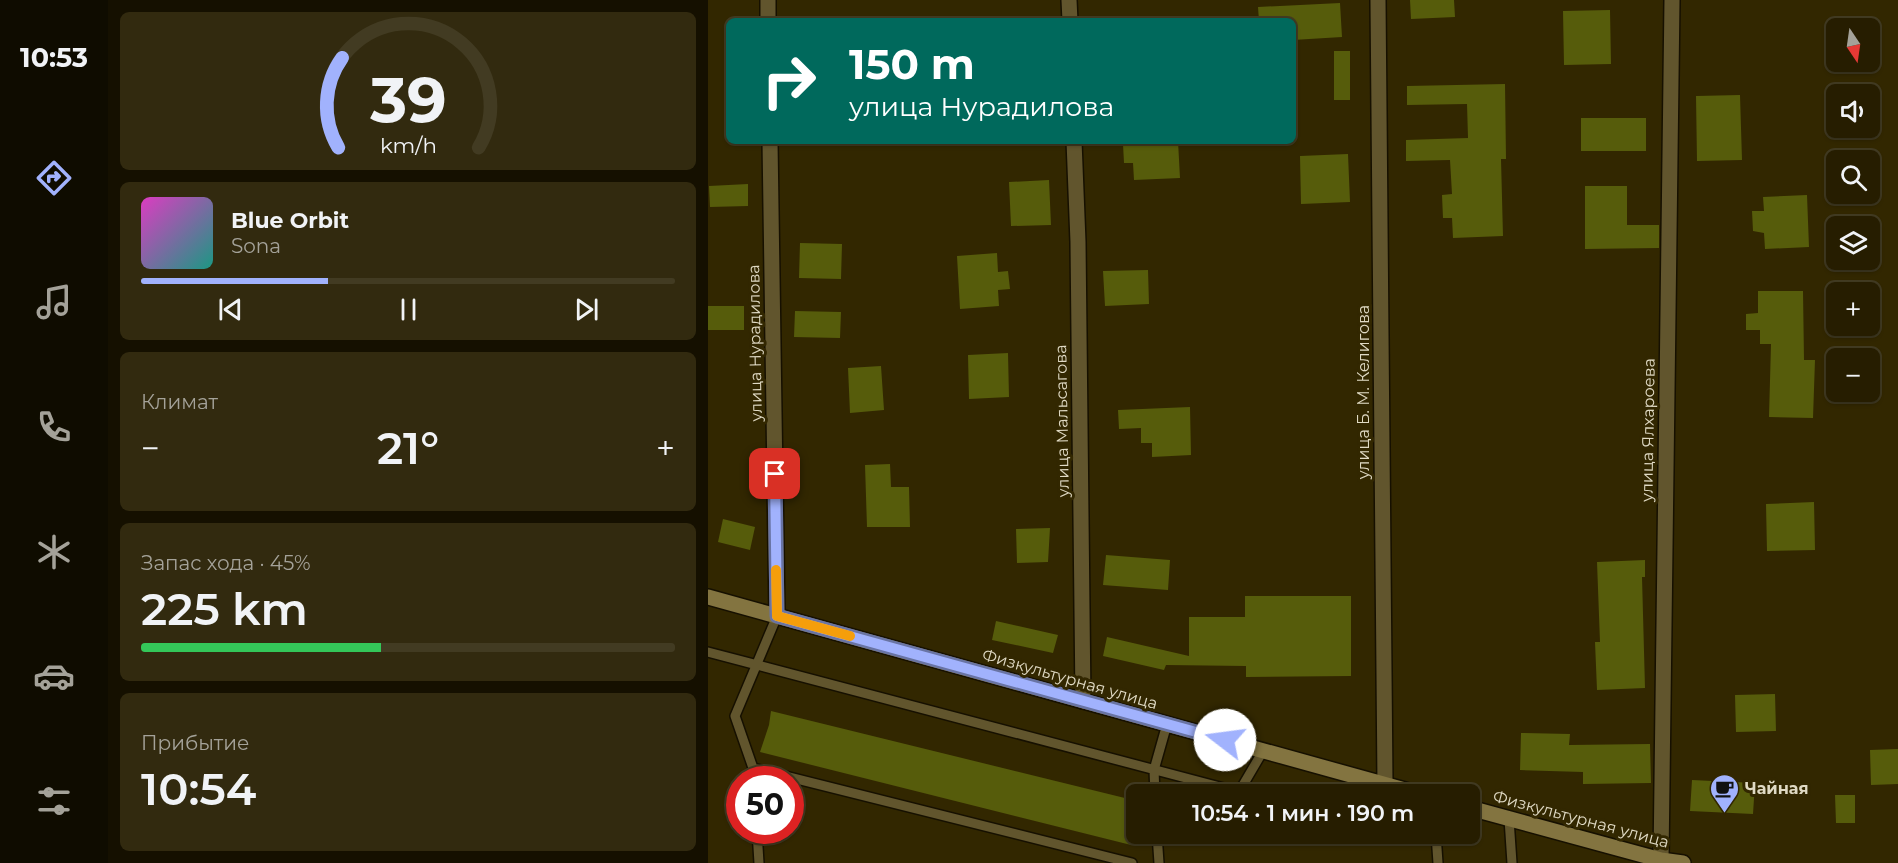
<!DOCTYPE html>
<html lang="ru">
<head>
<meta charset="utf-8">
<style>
  body { margin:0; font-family:Montserrat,sans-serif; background:#322a0f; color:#f1f3f6; height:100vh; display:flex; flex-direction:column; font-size:22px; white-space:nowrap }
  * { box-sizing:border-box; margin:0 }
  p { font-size:20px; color:#a4a299 }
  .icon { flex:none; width:33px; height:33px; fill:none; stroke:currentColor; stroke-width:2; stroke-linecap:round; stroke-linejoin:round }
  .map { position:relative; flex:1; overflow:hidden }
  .side { display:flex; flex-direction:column; gap:12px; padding:12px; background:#151000; width:600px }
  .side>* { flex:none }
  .banner { position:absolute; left:18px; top:18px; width:570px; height:126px; border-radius:9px; box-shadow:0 2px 4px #0004,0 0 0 2px #423b22; background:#00695c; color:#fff; overflow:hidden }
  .needle { width:39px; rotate:167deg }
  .controls { position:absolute; left:1118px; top:18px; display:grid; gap:12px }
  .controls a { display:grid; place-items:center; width:54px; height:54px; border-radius:9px; background:#261d00; box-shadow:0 2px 4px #0004,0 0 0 2px #423b22; font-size:30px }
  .speed { position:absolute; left:18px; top:766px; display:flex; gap:12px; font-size:30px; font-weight:700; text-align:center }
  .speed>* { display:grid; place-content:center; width:78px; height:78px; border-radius:50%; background:#261d00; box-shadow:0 2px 4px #0004,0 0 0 2px #423b22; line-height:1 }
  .speed .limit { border:9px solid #d22; background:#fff; color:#111 }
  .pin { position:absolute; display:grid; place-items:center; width:51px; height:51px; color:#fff; margin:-26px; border-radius:12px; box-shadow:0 3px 9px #0006 }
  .me { position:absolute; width:66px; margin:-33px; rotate:285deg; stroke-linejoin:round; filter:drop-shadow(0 0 4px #0008) }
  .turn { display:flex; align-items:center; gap:21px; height:126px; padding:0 24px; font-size:27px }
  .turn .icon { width:78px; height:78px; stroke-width:2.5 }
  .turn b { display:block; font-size:42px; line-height:51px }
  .big { font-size:45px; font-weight:600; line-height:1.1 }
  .side .card { flex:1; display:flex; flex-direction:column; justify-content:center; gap:9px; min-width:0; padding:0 21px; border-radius:9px; background:#322a0f }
  .side .dial { align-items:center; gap:0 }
  .dial svg { height:156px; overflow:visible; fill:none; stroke:#423b22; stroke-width:7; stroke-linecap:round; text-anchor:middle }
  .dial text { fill:#f1f3f6; stroke:none }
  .song { display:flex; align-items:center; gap:18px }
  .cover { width:72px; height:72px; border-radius:9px; background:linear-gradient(135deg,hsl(310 70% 55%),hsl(170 70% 35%)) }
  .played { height:6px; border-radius:3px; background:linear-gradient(90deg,#a1b2fd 35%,#423b22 35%) }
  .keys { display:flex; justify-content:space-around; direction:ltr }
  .heat { display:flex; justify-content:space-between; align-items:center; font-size:33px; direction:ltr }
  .charge { height:9px; border-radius:4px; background:linear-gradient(90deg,#34c759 45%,#423b22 0) }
  .trip { position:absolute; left:418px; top:784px; width:354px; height:60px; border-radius:9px; background:#261d00; box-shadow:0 2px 4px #0004,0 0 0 2px #423b22; font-weight:600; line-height:60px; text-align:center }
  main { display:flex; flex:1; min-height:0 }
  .menu { display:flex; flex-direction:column; width:108px; justify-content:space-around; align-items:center; background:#0f0c00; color:#a4a299 }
  .menu .icon { width:42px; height:42px }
  .menu .current { color:#a1b2fd }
  .menu b { font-size:27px; color:#f1f3f6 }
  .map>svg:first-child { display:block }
</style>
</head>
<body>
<main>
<nav class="menu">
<b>10:53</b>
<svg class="icon current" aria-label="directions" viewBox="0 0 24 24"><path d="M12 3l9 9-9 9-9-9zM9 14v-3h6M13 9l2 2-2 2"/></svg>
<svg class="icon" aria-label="music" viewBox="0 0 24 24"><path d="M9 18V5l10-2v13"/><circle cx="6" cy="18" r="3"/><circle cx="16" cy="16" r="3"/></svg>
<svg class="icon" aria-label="phone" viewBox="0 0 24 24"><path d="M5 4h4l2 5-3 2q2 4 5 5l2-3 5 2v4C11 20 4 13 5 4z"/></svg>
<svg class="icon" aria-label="climate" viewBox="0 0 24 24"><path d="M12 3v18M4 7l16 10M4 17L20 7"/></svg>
<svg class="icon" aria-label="car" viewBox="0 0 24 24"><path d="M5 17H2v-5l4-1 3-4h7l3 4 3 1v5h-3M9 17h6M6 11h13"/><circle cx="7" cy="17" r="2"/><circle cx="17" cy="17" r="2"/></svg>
<svg class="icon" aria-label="filters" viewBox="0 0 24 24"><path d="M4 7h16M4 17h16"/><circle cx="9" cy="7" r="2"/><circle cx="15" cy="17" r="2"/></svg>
</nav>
<section class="side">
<div class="card dial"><svg viewBox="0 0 100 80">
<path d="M14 69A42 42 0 1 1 86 69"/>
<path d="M14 69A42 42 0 0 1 16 23" stroke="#a1b2fd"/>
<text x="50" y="56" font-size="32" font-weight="700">39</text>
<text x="50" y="72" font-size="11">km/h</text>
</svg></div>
<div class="card">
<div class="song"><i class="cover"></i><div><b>Blue Orbit</b><p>Sona</p></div></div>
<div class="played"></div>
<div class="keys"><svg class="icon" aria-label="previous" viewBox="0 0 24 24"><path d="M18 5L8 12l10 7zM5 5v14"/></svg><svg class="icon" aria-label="pause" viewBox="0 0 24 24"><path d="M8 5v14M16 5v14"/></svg><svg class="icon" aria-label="next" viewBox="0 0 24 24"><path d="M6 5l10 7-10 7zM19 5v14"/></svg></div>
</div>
<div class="card"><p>Климат</p>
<div class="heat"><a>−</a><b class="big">21°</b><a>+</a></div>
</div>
<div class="card"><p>Запас хода · 45%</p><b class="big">225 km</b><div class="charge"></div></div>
<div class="card"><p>Прибытие</p><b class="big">10:54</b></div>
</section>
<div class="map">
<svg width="1190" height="863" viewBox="0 0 1190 863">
  <rect width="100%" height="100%" fill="#322700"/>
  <!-- building -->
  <path fill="#565c0b" d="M702,0h44l1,17 -44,2z
    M632,3l2,34 -49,3v-19h-34l-1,-14z
    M902,10l1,54 -47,1 -1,-54z
    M626,51h16v49h-16z
    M797,84l1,75h-5l2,77 -50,2 -1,-20h-9l-1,-23 10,-1 -2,-34 -44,1v-21l62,-2 -1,-34 -60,1v-19z
    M1032,95l2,65 -45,1 -1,-65z
    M873,118h65v33h-65z
    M424,141h46l2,37 -46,2 -1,-17h-9l-1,-19h10z
    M640,154l2,48 -49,2 -1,-48z
    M341,180l2,45 -40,1 -2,-44z
    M40,184v22l-38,1 -1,-21z
    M877,186h42v39h32v23l-74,1z
    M1099,195l2,52 -44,2 -1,-16 -11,-2 -1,-20h12l-1,-14z
    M92,243l42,1 -1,35 -42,-1z
    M289,253l1,19 10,-1 2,18 -12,1 1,16 -39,3 -3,-53z
    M440,270l1,34 -44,2 -2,-35z
    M1050,291h45l1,69h11l-2,58 -44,-1 2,-73h-11v-14h-14v-16l12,-1z
    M0,306h36v24h-36z
    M87,311l46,1 -1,26 -46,-1z
    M300,353l1,44 -40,2 -1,-44z
    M173,366l3,44 -34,3 -2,-45z
    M482,407l1,48 -39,2v-14h-11v-15l-22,1 -1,-19z
    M182,464l1,23h18l1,40h-43l-2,-62z
    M1106,502l1,48 -48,1 -1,-47z
    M15,519l32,8 -5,23 -32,-8z
    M342,528l-2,34 -31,1 -1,-34z
    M398,555l64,5 -2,30 -65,-5z
    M937,560v17h-3l3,111 -48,2 -2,-48h5l-3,-80z
    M537,596h106v80l-105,1v-11l-80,-1 -2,5 -61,-14 4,-19 82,19v-39h56z
    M288,621l62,14 -5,18 -61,-13z
    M1067,694l1,37 -40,1 -1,-37z
    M63,711l366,90v21l-6,23 -371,-93 9,-27z
    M813,733l49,1 -1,11 81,-1 1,39 -68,1v-12l-63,-2z
    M1190,749v35l-27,1 -1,-35z
    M984,780l63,3 -2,31 -63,-3z
    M1127,795h20v28h-19z"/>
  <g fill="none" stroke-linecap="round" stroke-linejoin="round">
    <defs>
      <path id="service" d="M0,652l531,140 24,-41
        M45,768l379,95
        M46,780l-1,-12 -18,-52 42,-100
        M447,795l-1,-25 13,-46
        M801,819l3,44
        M49,831l2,32
        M449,834l2,29
        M728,834l2,29"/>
      <path id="minor" d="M60,0v21
        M361,0l1,21
        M670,0l7,784
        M62,141l7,475
        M366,141l4,101 5,459
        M953,860l11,-860"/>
      <path id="secondary" d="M0,597l715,198
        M762,808l191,52 22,3"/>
    </defs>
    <!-- service casing -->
    <use href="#service" stroke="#161000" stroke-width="12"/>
    <!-- minor casing -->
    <use href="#minor" stroke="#161000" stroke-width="18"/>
    <!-- secondary casing -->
    <use href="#secondary" stroke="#161000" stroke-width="18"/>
    <!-- service -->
    <use href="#service" stroke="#61552d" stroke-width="9"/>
    <!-- minor -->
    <use href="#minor" stroke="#61552d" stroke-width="15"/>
    <!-- secondary -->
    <use href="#secondary" stroke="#837440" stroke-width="15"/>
  </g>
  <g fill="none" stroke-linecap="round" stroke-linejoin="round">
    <defs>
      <path id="route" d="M67,474l2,142 448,124"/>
    </defs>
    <!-- route casing -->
    <use href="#route" stroke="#6974a4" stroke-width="15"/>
    <!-- route -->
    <use href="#route" stroke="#a1b2fd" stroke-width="10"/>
    <!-- slow -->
    <path stroke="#f59e0b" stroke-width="10" d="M68,570l1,46 73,20"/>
  </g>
  <!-- icons -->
  <defs>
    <symbol id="cafe-pin" viewBox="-11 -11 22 30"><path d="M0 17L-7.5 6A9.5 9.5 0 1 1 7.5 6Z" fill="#a1b2fd" stroke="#322700"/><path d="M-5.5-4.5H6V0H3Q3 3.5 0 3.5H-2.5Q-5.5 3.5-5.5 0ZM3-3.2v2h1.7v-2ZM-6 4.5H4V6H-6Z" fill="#111"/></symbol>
  </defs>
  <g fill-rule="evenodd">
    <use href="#cafe-pin" x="1000" y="772" width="33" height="45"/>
  </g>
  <g text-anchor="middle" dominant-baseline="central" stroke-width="6" stroke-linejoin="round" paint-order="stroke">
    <!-- street labels -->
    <g font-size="16" fill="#e0dac4" stroke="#322700">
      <text transform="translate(47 343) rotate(-91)">улица Нурадилова</text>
      <text transform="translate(655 392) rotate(-90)">улица Б. М. Келигова</text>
      <text transform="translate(354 421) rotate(-91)">улица Мальсагова</text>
      <text transform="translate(940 430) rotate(-89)">улица Ялхароева</text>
      <text transform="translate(362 679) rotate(16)">Физкультурная улица</text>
      <text transform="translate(873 819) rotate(15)">Физкультурная улица</text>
    </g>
    <!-- poi labels -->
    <g font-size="16" font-weight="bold" fill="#e0dac4" stroke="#322700" text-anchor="start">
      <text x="1037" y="788">Чайная</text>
    </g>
  </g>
</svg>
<div class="controls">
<a><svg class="needle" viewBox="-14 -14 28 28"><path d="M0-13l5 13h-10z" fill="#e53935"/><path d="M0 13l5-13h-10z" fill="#a4a299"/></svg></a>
<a><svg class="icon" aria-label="sound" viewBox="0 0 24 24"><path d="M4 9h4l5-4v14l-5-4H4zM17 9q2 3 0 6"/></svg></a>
<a><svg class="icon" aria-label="search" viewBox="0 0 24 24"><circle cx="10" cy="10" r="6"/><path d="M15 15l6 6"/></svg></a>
<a><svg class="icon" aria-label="layers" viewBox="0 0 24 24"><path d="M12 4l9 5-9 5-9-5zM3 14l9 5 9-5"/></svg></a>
<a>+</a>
<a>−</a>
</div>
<div class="speed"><div class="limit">50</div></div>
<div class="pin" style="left:67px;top:474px;background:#d93025"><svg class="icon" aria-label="arrive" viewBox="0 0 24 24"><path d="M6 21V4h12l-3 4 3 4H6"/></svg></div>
<svg class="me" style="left:517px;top:740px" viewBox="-20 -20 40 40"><circle r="19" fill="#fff"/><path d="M0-13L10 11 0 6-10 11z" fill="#a1b2fd"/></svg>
<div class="trip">10:54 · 1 мин · 190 m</div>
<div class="banner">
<div class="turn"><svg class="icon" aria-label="right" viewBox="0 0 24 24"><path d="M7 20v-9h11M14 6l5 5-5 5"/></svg><div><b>150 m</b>улица Нурадилова</div></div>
</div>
</div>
</main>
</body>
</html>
